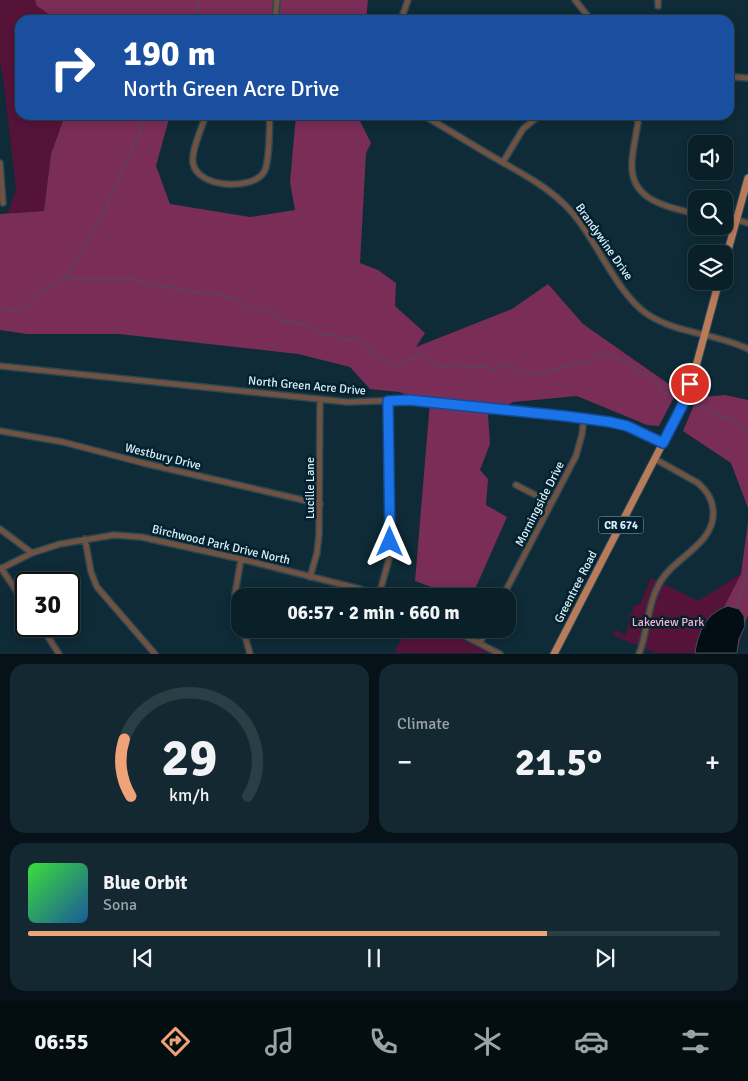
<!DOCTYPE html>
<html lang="en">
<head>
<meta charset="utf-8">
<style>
  body { margin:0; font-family:Signika,sans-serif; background:#132831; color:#f1f3f6; height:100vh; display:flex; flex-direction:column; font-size:19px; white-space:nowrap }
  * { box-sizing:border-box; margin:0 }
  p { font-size:16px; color:#99a3a8 }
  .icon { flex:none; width:28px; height:28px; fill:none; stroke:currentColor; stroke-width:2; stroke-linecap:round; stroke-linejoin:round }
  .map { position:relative; height:654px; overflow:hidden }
  .sheet { display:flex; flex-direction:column; gap:10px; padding:10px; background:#061217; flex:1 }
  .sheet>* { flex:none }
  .banner { position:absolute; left:15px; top:15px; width:719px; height:105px; border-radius:15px; box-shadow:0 2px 12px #0003,0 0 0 1px #2a3e46; background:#1a4fa0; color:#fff; overflow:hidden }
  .fabs { position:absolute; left:688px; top:135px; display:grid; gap:10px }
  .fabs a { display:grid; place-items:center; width:45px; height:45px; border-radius:10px; background:#0a2029; box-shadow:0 2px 12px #0003,0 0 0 1px #2a3e46; font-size:25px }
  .speed { position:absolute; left:15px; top:572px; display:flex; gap:10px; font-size:25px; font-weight:700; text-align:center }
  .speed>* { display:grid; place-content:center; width:65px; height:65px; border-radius:50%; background:#0a2029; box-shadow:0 2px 12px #0003,0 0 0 1px #2a3e46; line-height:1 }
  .speed .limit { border:2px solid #111; border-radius:8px; background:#fff; color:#111 }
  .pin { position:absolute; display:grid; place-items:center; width:42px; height:42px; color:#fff; margin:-21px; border:2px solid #fff; border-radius:50%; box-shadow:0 1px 5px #0007 }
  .me { position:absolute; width:55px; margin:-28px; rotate:0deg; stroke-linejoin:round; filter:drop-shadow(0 0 4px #0008) }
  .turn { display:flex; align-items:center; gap:18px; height:105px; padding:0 25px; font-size:22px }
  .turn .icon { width:65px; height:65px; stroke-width:2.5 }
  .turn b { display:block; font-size:35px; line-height:42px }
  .big { font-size:38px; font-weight:700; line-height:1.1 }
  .sheet .tile { flex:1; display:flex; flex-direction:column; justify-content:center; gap:8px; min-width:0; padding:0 18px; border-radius:15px; background:#132831 }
  .sheet .dial { align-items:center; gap:0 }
  .dial svg { height:130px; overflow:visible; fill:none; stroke:#2a3e46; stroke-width:7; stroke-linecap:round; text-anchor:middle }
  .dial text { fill:#f1f3f6; stroke:none }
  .song { display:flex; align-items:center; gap:15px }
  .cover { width:60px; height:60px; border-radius:8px; background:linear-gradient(135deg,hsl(120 70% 55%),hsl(210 70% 35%)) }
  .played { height:5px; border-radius:2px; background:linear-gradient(90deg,#f0a378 75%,#2a3e46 75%) }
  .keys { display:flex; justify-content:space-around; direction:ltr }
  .heat { display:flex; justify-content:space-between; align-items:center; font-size:28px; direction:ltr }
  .sheet .tiles { flex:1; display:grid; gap:10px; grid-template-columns:1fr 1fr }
  .tile:last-child { grid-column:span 2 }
  .trip { position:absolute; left:231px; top:588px; width:285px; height:50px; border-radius:15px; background:#0a2029; box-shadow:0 2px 12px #0003,0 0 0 1px #2a3e46; font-weight:700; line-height:50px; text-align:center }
  .dock { display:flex; height:80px; justify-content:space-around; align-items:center; background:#040d10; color:#99a3a8 }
  .dock .icon { width:35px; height:35px }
  .dock .on { color:#f0a378 }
  .dock b { font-size:22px; color:#f1f3f6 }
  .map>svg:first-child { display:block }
</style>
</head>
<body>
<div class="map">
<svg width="748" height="654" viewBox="0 0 748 654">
  <rect width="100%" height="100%" fill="#0e2b37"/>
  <!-- green -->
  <path fill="#56133a" d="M0,0h35l3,6 19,14h-37v95h45l-14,39 -7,57 -36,2 8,-24 -13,-113 -3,-15z
    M741,574l-17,33 21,16 -8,30h-81l-44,-18 5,-5 6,5h3l4,-15 -3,-4 6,-3v-7l7,-2 11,-26 47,23z
    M407,629h34l48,24h-95z"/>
  <!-- forest -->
  <path fill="#7a2d57" d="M35,0h333l-2,20h-309l-20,-14z
    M65,115h105l-14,51 14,38 80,13 45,-7 -5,-28 6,-67h61l14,28 -5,10 -6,110 18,7 18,13 -1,23 30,27 -9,14 96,-38 36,-25 35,40 100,70h-4l-6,5 -14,27 -12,-1 -70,-29 -64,6 -25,13 2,29 -10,26 8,9 -2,26 21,12 -35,79h-17l-40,-15 15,-179 -31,-10 -29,-3 -20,-22 -52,-13 -179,-20h-92l-27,-4v-116l44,-3 7,-57z
    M725,395l23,5v108l-17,-45 -48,-32 11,-26 -3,-7z
    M748,522v93l-3,8 -21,-16 17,-33z"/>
  <!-- water -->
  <path fill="#030e14" stroke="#43525a" d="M728,606l11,3 5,7 1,10 -6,13 -2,14h-42c3,-21 11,-40 33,-47z"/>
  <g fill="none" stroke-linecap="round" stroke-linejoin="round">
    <!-- stream -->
    <path stroke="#43525a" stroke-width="1" d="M195,20l5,-20
      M64,278l41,2 25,-2 17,6 78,12 13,4 12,9 16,1 16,10 25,5 14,9 13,1 11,5 14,-2 5,4 9,13 19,10 8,-1 22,-10 8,7 14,6 14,-3 15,4 14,-1 7,2 16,-5 12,9h23l27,-9 13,-1 10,-7 13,-2 14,6 36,23 3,8 3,2 15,3
      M0,310l13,1 10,-2 6,-4 11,-13 18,-10 9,-7 33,-54 47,-106
      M691,402l30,15 10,2 11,9 6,3
      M736,608l12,-35"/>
    <defs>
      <path id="minor" d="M575,0l16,20
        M658,6v-6
        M275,20l2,-20
        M401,20l7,-20
        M729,78l7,-1 12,1
        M206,115c-4,12 -15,36 -13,48 4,25 59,28 71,9 6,-10 5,-44 6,-57
        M423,115c24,14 48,29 72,43 24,14 50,27 70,47 30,29 49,86 82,109 30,20 69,19 101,35
        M637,115l1,8c-2,12 -5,25 -6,38 -3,40 34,45 64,53
        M503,162l20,-33 17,-14
        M0,163l3,40
        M737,220l11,3
        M724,221l11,3
        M0,366l347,36 62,-2 156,15 45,7 17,4 36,17
        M0,431l63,11 80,21 177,41
        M516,485l35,18
        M0,529l32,24
        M85,539l6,33 6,15 58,67
        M1,568l25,37
        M0,569l32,-16 28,-9 54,-9 27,2 100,22 119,30 21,7
        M310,577l7,-24 2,-19 1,-135
        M379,595l10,-36 -1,-158
        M503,596l73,-140 6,-22 2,-16
        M240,617l-5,-23 6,-35
        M41,626l18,28
        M243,629l7,25
        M451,629l49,25
        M480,643l7,-14
        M639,654c9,-23 8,-48 20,-70 14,-27 58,-40 54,-75 -1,-11 -7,-19 -15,-26l-43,-24"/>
      <path id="major" d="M724,265l24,-87
        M554,654l128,-248 13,-36 24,-89"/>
    </defs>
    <!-- minor casing -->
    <use href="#minor" stroke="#2a4753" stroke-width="8"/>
    <!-- major casing -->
    <use href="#major" stroke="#2a4753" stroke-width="9"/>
    <!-- minor -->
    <use href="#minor" stroke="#705243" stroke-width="5"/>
    <!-- major -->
    <use href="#major" stroke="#b87c5b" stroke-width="7"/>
  </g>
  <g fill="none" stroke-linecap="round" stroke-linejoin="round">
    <defs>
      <path id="route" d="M390,542l-2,-141 21,-1 156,16 45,6 17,4 36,17 19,-37 8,-22"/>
    </defs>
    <!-- route casing -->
    <use href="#route" stroke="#114b97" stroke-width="12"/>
    <!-- route -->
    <use href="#route" stroke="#1a73e8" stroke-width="9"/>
  </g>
  <g text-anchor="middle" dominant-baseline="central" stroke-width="5" stroke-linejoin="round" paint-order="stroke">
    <!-- shield labels -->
    <rect fill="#04212d" stroke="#98b3bf" stroke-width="1" x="598.5" y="516.5" width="45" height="17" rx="4"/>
    <g font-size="11" font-weight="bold" fill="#d8f1fe">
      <text x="621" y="525">CR 674</text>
    </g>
    <!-- street labels -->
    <g font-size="12" fill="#d8f1fe" stroke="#04212d">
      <text transform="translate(604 242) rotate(55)">Brandywine Drive</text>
      <text transform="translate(307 386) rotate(5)">North Green Acre Drive</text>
      <text transform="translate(163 457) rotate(14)">Westbury Drive</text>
      <text transform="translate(310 488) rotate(-90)">Lucille Lane</text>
      <text transform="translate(540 504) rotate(-63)">Morningside Drive</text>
      <text transform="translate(221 545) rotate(13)">Birchwood Park Drive North</text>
      <text transform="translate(576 587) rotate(-63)">Greentree Road</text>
    </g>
    <!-- park labels -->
    <g font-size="12" fill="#f7b2d2" stroke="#04212d">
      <text x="668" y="622">Lakeview Park</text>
    </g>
  </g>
</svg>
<div class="fabs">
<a><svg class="icon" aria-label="sound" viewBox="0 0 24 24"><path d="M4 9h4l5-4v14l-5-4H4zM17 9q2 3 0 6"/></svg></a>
<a><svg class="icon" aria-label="search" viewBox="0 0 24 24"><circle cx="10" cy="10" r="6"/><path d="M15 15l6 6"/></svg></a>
<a><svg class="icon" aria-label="layers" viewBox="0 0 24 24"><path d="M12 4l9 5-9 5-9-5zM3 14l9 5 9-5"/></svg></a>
</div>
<div class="speed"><div class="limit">30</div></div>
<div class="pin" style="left:690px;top:384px;background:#d93025"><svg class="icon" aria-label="arrive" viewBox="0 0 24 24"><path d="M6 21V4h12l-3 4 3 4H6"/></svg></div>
<svg class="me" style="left:390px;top:542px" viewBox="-20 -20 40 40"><path d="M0-17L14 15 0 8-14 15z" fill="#1a73e8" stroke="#fff" stroke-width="4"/></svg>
<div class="trip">06:57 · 2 min · 660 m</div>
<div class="banner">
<div class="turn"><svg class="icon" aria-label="right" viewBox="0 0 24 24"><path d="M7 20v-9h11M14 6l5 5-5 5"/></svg><div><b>190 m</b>North Green Acre Drive</div></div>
</div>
</div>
<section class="sheet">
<div class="tiles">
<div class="tile dial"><svg viewBox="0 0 100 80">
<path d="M14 69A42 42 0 1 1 86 69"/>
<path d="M14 69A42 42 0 0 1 10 34" stroke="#f0a378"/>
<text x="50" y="56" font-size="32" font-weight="700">29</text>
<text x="50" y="72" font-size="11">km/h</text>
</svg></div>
<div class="tile"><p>Climate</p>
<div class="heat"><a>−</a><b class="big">21.5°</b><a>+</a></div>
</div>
<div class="tile">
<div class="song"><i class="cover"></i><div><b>Blue Orbit</b><p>Sona</p></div></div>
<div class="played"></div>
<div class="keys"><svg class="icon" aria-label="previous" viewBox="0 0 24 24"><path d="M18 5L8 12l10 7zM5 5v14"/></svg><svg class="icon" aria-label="pause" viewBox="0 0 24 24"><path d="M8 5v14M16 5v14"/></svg><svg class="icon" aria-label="next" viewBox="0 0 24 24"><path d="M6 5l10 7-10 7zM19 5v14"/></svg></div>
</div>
</div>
</section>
<nav class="dock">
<b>06:55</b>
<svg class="icon on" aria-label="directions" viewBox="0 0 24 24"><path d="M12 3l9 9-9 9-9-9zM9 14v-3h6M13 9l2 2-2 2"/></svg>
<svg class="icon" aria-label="music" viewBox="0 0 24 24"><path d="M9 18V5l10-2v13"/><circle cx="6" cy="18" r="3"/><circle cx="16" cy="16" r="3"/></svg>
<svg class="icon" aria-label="phone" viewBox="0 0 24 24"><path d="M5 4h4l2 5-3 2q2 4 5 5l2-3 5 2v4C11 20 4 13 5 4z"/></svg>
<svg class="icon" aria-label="climate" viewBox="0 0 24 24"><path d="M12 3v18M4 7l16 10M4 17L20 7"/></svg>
<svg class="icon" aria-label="car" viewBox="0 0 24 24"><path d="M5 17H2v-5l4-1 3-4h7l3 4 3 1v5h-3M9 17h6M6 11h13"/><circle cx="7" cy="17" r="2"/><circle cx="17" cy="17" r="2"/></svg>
<svg class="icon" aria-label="filters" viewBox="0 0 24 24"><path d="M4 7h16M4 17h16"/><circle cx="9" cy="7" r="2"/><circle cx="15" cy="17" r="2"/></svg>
</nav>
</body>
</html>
